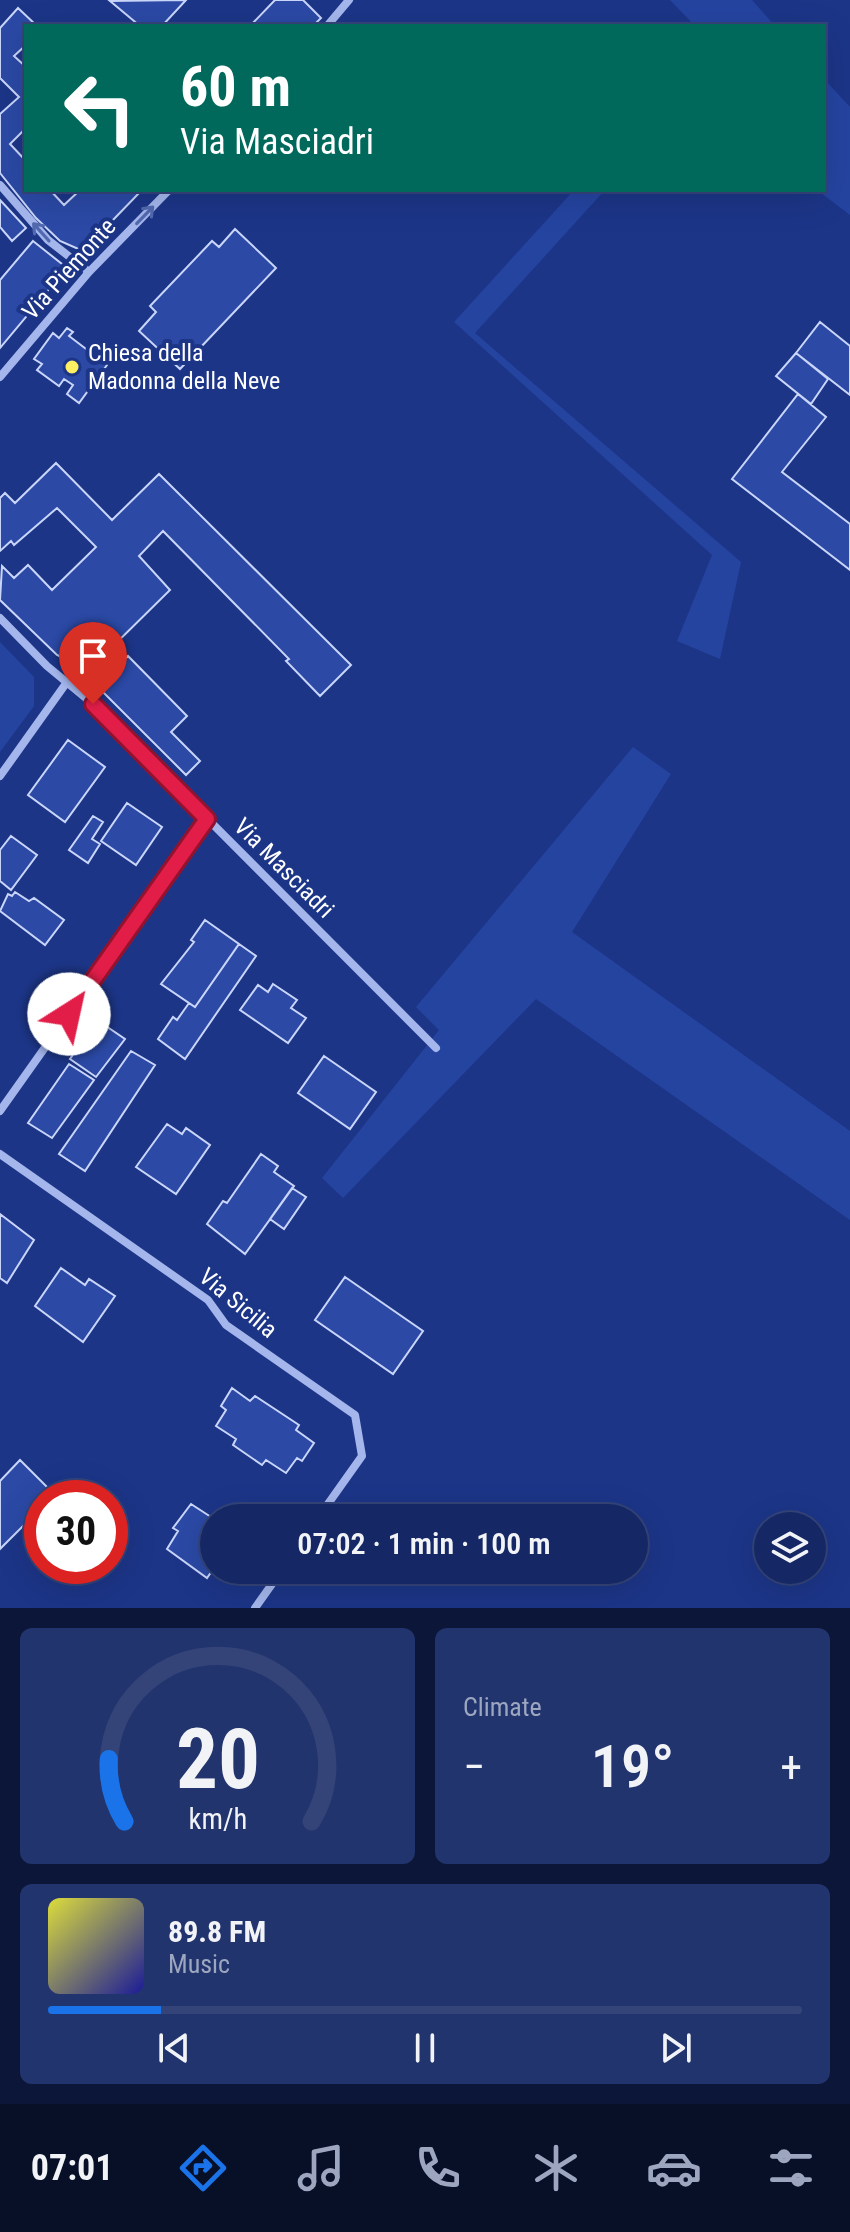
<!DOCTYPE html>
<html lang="en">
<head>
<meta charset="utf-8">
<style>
  body { margin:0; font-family:"Roboto Condensed",sans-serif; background:#22346e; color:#f1f3f6; height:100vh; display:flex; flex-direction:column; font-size:30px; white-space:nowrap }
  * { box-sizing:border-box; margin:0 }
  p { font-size:26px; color:#9da6bf }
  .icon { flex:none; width:44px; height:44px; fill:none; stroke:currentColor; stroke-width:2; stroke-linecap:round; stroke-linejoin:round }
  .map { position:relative; height:1608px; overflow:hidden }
  .drawer { display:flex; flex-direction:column; gap:20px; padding:20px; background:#0c1638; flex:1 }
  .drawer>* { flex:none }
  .banner { position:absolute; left:24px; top:24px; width:802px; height:168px; border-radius:0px; box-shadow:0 8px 32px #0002,0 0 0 2px #344479; background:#00695c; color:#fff; overflow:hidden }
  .buttons { position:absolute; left:754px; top:1512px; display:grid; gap:16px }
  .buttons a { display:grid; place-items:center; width:72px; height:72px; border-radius:50%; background:#152865; box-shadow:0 8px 32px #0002,0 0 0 2px #344479; font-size:40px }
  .speed { position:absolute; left:24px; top:1480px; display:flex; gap:16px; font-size:40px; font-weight:700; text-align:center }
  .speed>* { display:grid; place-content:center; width:104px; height:104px; border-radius:50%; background:#152865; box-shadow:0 8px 32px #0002,0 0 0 2px #344479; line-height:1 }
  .speed .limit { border:12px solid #d22; background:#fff; color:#111 }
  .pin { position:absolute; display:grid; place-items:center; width:68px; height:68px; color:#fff; margin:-82px -34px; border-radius:50% 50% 50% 0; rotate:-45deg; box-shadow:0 0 8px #0007 }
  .pin .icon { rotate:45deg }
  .me { position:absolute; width:88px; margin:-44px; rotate:35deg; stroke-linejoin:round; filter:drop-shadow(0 0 6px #0008) }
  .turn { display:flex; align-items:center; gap:28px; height:168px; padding:0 24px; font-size:36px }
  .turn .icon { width:104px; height:104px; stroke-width:2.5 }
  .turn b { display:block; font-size:56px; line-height:68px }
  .big { font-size:60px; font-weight:600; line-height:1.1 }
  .drawer .card { flex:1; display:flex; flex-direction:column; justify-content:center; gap:12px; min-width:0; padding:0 28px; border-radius:12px; background:#22346e }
  .drawer .dial { align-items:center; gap:0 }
  .dial svg { height:208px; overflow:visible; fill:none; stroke:#344479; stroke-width:7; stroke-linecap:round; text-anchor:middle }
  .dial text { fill:#f1f3f6; stroke:none }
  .song { display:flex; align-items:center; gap:24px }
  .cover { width:96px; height:96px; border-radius:12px; background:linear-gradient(135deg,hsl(60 70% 55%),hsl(240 70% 35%)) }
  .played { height:8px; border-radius:4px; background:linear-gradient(90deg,#1a73e8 15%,#344479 15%) }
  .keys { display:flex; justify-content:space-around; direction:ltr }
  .heat { display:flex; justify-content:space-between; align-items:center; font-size:44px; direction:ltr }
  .drawer .tiles { flex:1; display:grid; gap:20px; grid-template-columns:1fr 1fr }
  .card:last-child { grid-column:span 2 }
  .trip { position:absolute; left:200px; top:1504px; width:448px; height:80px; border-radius:40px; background:#152865; box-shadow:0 8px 32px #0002,0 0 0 2px #344479; font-weight:600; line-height:80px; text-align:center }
  .menu { display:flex; height:128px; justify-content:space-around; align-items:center; background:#081028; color:#9da6bf }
  .menu .icon { width:56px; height:56px }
  .menu .on { color:#1a73e8 }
  .menu b { font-size:36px; color:#f1f3f6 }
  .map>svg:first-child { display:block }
</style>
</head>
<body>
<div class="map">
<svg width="850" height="1608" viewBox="0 0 850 1608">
  <rect width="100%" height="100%" fill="#1c3587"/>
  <!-- green -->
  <path fill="#2544a0" d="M670,0h82l23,26h-80z
    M824,79l26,28v108l-33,-25h7z
    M574,190h31l-130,143 266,229 -21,97 -43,-18 35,-86 -258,-233z
    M0,642l34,35v29l-34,46z
    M633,747l38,27 -99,158 278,199v89l-314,-221 -193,199 -21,-20 117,-148 -23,-23z"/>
  <!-- building -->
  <path fill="#2b49a5" stroke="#c9d5f9" stroke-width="2" d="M186,0l-24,26h-22l-30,-25z
    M275,0h28l18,18 -8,8h-63z
    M18,8l19,18h-11v19l-12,11 12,11v61l-16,16 16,17v29h24l14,15 16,-15h62l-59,61 -23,-10 -24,-23 -36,-45v-59l19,-17 -19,-19v-50z
    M0,200l26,28 -14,13 -12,-14z
    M235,229l41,39 -96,101 -41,-38 17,-19 -6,-6 62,-65 7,6z
    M33,241l34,27 -67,80v-68z
    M820,322l30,24v49l-54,-42z
    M67,328l6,4 -4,4 38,29 -28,38 -12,-9 6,-9 -9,-6 -5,7 -22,-16 5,-6 -8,-5 19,-26 6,5z
    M796,353l32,26 -17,25 -35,-28z
    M798,394l28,23 -44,55 68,52v46l-118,-91z
    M56,463l56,57 47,-46 192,191 -31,31 -34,-35 3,-2 -126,-128 -24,25 31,34 -70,69 12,12 16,-15 59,60 -16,16 29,29 -14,14 -111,-111 -18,-9 -57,-55 2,-34 12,12 14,-13 24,25 44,-43 -39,-39 -43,37 -3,-4 -11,10v-53l5,-5 10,10z
    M68,740l37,27 -40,55 -37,-27z
    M127,803l35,24 -26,38 -35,-24z
    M93,816l10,6 -11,17 8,5 -12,19 -19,-13z
    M11,836l26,19 -26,35 -11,-9v-31z
    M15,892l14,9 5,-3 30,22 -19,25 -45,-34 8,-17 4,2z
    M205,920l34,24 -44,63 -34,-23 33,-42 -3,-2z
    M239,944l17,12 -71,103 -27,-20 15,-22 4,3 12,-17 6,4z
    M273,984l24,16 -6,8 15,10 -18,25 -48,-33 18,-25 10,7z
    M97,1020l28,19 -29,38 -26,-18z
    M131,1051l24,14 -70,106 -26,-17z
    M324,1056l52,36 -26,37 -52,-36z
    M69,1064l25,16 -42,58 -24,-15z
    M167,1124l15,10 4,-6 24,17 -34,49 -40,-27z
    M261,1154l17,12 -4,6 20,14 -49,68 -38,-30 16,-23 4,2z
    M292,1188l14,9 -22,32 -14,-10z
    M0,1214l34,26 -27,43 -7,-5z
    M61,1268l24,17 4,-6 26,17 -32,46 -48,-36z
    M345,1277l78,54 -30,43 -78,-54z
    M232,1388l18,13 5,-5 44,29 -3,5 18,13 -12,18 -5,-3 -11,15 -20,-13 -4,5 -29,-20 3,-6 -20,-13 10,-16 -5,-4z
    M20,1460l35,35 -13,3v9l-42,42v-68z
    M191,1504l23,15v49l-7,10 -40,-29 11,-18 -5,-3z"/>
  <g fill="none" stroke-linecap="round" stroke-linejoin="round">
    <!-- minor -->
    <path stroke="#a4b6ec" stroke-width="8" d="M327,26l22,-26
      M0,185l48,55 41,32
      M0,377l89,-105 80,-82
      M0,618l47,48 46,38 343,344
      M0,776l67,-94
      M0,1111l207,-292
      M0,1154l208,146 18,25 129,90 7,41 -44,62
      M255,1608l27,-38"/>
  </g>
  <!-- one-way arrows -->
  <defs><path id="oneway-shaft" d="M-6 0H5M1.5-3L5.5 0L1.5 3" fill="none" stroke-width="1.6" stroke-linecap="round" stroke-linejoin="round" transform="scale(2)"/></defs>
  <g stroke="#5269af">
    <use href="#oneway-shaft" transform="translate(145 215) rotate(-46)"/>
    <use href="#oneway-shaft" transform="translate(41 232) rotate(-132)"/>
  </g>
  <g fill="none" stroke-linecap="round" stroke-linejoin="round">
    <defs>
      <path id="route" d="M69,1014l138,-195 -114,-115"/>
    </defs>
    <!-- route casing -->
    <use href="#route" stroke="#92132f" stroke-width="20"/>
    <!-- route -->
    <use href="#route" stroke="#e11d48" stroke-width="14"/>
  </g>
  <!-- markers -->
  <circle fill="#fcef61" stroke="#1c3587" stroke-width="3" cx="72" cy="367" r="8"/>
  <g text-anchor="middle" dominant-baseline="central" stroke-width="8" stroke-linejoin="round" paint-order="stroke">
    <!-- street labels -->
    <g font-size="24" fill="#fff" stroke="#1c3587">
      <text transform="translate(69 269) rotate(-48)">Via Piemonte</text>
      <text transform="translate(284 868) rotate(45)">Via Masciadri</text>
      <text transform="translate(238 1303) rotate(40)">Via Sicilia</text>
    </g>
    <!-- poi labels -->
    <g font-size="24" fill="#fff" stroke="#1c3587" text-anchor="start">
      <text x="88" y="353">Chiesa della<tspan x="88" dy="28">Madonna della Neve</tspan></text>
    </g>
  </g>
</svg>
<div class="buttons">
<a><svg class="icon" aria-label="layers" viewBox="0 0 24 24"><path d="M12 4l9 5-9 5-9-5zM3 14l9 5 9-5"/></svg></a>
</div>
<div class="speed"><div class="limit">30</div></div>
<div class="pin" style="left:93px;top:704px;background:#d93025"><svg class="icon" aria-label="arrive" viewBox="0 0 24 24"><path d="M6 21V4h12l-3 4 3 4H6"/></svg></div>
<svg class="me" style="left:69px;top:1014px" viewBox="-20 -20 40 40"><circle r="19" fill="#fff"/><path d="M0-13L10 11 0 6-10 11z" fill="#e11d48"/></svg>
<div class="trip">07:02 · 1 min · 100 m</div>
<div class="banner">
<div class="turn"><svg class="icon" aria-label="left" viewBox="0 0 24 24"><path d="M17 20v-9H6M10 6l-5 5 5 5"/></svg><div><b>60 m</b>Via Masciadri</div></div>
</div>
</div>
<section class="drawer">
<div class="tiles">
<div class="card dial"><svg viewBox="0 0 100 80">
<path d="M14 69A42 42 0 1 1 86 69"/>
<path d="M14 69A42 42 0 0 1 8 45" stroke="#1a73e8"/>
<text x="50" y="56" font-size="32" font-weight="700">20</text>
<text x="50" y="72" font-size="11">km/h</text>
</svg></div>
<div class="card"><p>Climate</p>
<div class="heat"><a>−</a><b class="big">19°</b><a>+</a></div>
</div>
<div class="card">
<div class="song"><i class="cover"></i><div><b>89.8 FM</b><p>Music</p></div></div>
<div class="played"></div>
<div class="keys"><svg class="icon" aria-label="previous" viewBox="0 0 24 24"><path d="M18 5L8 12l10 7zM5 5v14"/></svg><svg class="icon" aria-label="pause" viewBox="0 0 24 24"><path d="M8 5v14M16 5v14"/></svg><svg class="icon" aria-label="next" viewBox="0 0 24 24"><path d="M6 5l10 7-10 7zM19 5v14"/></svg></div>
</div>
</div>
</section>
<nav class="menu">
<b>07:01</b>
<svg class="icon on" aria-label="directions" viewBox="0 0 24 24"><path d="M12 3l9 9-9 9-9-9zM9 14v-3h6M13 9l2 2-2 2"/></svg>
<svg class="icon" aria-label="music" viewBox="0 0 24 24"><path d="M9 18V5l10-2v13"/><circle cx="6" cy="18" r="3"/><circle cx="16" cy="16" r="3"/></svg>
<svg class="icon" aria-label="phone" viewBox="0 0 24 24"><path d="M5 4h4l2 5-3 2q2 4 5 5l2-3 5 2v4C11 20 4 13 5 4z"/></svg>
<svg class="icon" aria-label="climate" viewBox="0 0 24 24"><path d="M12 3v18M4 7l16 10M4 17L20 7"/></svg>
<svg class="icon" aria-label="car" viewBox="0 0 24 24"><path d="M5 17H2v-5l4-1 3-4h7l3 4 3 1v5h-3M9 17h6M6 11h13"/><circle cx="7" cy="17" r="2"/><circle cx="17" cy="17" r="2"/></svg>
<svg class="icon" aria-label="filters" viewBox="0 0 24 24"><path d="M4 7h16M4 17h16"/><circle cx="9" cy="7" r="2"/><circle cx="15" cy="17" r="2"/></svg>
</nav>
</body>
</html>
